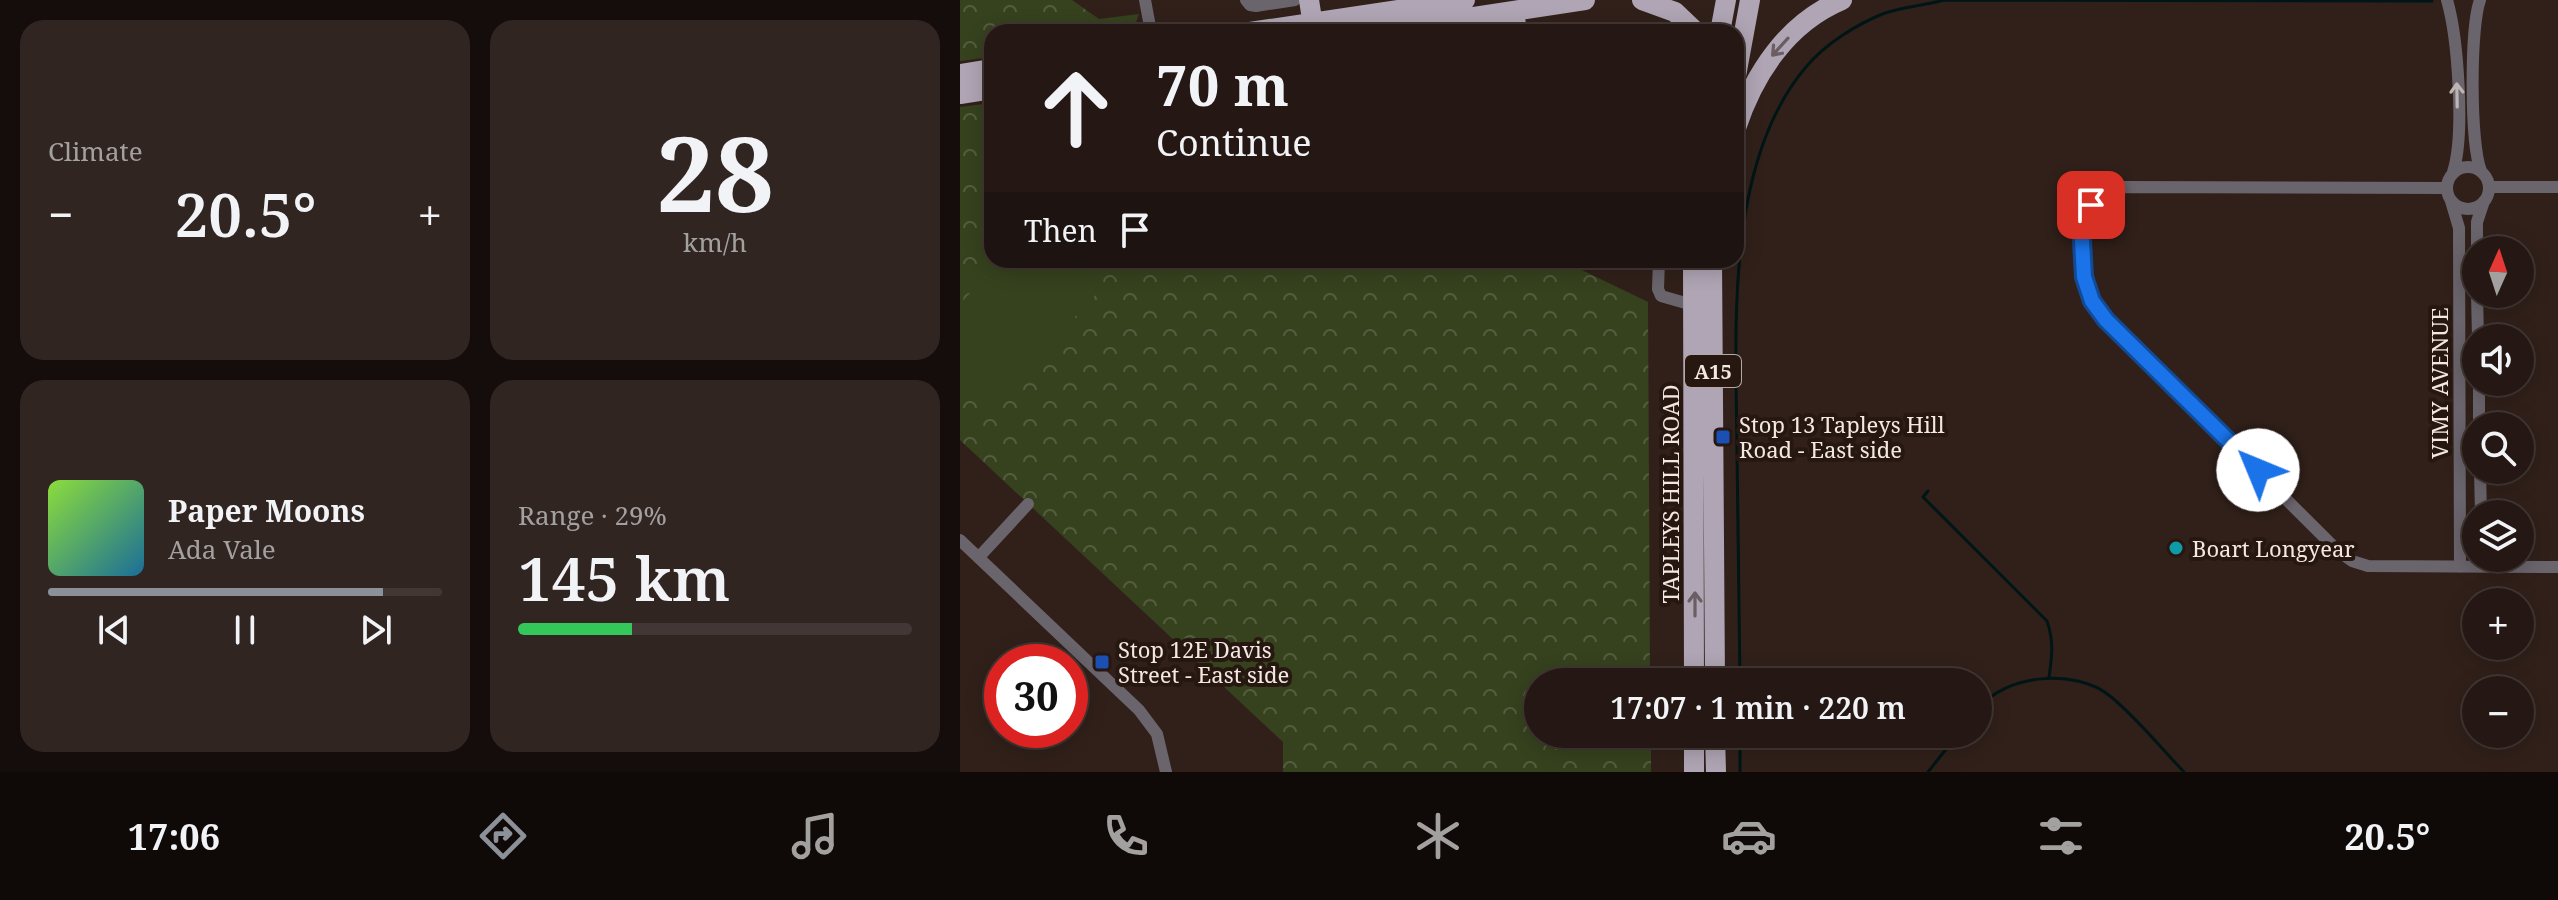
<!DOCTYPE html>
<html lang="en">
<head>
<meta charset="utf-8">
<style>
  body { margin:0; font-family:"Noto Serif",serif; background:#312522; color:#f1f3f6; height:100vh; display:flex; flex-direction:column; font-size:30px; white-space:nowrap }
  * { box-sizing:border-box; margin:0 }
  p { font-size:26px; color:#a3a0a0 }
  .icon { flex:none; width:44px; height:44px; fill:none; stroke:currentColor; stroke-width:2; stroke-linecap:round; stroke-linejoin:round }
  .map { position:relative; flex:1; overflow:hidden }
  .sheet { display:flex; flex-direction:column; gap:20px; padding:20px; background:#140d0b; width:960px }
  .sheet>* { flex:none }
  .guide { position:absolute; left:24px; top:24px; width:760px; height:244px; border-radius:24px; box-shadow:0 4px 20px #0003,0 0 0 2px #423734; background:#251814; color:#f1f3f6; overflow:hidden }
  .needle { width:52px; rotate:3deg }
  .controls { position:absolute; left:1502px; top:236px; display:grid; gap:16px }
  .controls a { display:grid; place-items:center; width:72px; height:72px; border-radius:50%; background:#251814; box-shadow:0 4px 20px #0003,0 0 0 2px #423734; font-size:40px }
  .speed { position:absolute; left:24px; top:644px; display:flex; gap:16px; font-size:40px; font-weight:700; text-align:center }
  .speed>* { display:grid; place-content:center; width:104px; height:104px; border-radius:50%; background:#251814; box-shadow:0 4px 20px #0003,0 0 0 2px #423734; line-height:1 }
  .speed .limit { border:12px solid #d22; background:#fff; color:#111 }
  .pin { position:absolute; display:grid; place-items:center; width:68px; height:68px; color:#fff; margin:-34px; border-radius:16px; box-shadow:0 4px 12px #0006 }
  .me { position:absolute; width:88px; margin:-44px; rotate:315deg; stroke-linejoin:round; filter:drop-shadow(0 0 6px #0008) }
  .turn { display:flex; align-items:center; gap:28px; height:168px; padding:0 40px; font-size:36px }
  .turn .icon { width:104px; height:104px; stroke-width:2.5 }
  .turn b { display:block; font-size:56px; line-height:68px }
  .then { display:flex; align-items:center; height:76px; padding:0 40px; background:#0003; gap:16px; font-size:30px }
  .big { font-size:60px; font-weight:600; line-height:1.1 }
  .sheet .widget { flex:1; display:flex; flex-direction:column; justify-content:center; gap:12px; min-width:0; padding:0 28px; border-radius:24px; background:#312522 }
  .sheet .dial { align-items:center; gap:0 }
  .dial b { font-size:104px; line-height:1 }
  .song { display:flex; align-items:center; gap:24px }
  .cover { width:96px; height:96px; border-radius:12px; background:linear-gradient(135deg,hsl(90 70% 55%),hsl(200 70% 35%)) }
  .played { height:8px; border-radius:4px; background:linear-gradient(90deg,#8c9099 85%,#423734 85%) }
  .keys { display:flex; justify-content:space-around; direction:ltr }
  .heat { display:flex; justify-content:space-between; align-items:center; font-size:44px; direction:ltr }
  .charge { height:12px; border-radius:6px; background:linear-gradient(90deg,#34c759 29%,#423734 0) }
  .sheet .tiles { flex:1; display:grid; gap:20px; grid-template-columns:repeat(2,1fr) }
  .trip { position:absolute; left:564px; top:668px; width:468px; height:80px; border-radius:40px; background:#251814; box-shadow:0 4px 20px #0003,0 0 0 2px #423734; font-weight:600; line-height:80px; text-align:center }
  .menu { display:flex; height:128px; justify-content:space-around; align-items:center; background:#0f0a08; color:#a3a0a0 }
  .menu .icon { width:56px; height:56px }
  .menu .current { color:#8c9099 }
  .menu b { font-size:36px; color:#f1f3f6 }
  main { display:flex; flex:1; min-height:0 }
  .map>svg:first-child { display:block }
</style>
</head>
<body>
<main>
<section class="sheet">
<div class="tiles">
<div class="widget"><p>Climate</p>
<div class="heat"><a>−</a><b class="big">20.5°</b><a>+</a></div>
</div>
<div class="widget dial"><b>28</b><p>km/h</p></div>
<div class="widget">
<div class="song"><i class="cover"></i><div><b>Paper Moons</b><p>Ada Vale</p></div></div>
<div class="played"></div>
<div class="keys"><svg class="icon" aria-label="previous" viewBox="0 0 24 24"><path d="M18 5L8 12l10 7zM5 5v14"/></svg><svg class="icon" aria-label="pause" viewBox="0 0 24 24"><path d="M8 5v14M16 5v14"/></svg><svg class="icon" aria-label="next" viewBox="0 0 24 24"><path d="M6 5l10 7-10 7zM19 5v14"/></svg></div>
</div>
<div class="widget"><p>Range · 29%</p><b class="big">145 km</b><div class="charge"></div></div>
</div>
</section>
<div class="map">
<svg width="1598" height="772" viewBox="0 0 1598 772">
  <defs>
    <pattern id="park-crowns" width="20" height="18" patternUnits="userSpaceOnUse" patternTransform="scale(2)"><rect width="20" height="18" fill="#36421e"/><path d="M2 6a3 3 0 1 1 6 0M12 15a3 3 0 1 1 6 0" fill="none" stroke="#545d3f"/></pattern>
  </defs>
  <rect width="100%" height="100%" fill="#31201a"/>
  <!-- park -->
  <path fill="url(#park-crowns)" d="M0,0h112l27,19 40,-5 -5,14 -11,4h-131v25l-32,4z
    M32,103v157h569l87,42 2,380h-112v52h113v38h-368v-30l-323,-302v-333z"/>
  <!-- pitch -->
  <path fill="#36421e" d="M41,260h67l32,30 -105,113 -35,-33v-66z"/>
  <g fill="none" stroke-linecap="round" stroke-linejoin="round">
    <!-- stream -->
    <path stroke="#001516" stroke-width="3" d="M968,491l-5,6 124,124c7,20 5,36 2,56
      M780,682c-1,-77 -2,-153 -3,-230 -1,-119 -13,-289 69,-385 19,-23 51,-43 79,-54 19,-6 40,-8 60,-13l487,1
      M1018,709c27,-35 98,-41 132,-13 27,22 50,51 74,76
      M780,734v38
      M968,772l30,-38"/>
    <!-- minor -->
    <path stroke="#6a656c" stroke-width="12" d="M185,0l6,32
      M286,0l4,5 6,1 39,-6
      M1487,0c11,38 18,135 6,172
      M1520,0c-10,28 -10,144 1,171
      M569,32l20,-3 31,3
      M1487 188a21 21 0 1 1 42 0a21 21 0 1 1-42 0Z
      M1529,187h69
      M1487,188l-322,-1c-12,4 -24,8 -33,17 -18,20 -12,73 -1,96 4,7 11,13 15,20l231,230 15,11 16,5 190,1
      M1491,201l8,27 1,339
      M1517,250v-28l7,-21
      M699,260l-1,29 3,7 35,10
      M1517,294l1,44
      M1519,382v44
      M1520,470l1,44
      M0,540l179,170 18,24 9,38
      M19,557l49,-53"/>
    <!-- primary -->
    <path stroke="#afa5b4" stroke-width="20" d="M349,0l5,32
      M682,0l33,12 21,20
      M554,11l3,21
      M290,32l215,-32
      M415,32l210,-32
      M760,32l6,-32
      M0,74l32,-5
      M776,76l14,-76
      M0,94l32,-5
      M776,128c18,-54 51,-105 106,-128
      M733,260l1,422
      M752,260l3,422
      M755,734l1,38
      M734,772v-38"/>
  </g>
  <!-- one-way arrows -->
  <defs><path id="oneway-shaft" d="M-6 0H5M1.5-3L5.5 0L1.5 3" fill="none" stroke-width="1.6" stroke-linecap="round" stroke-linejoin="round" transform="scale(2)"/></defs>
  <g stroke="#6b5e62">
    <use href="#oneway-shaft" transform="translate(820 47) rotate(132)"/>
    <use href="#oneway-shaft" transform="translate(735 604) rotate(-90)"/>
  </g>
  <use stroke="#bdb4b3" href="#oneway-shaft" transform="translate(1497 95) rotate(-91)"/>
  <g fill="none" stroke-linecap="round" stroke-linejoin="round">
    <defs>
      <path id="route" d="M1131,205l-10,18 3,54 8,24 14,19 152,150"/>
    </defs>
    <!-- route casing -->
    <use href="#route" stroke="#114b97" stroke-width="20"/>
    <!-- route -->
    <use href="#route" stroke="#1a73e8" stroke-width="14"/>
  </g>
  <!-- markers -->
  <g fill="#1a4fb4" stroke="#271711" stroke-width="3">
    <rect x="755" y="429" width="16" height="16" rx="4"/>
    <rect x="134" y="654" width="16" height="16" rx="4"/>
  </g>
  <circle fill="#0f9aa8" stroke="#271711" stroke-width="3" cx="1216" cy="548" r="8"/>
  <g text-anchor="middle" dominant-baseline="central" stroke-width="8" stroke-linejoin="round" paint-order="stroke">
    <!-- shield labels -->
    <rect fill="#271711" stroke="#b6a9a4" stroke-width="2" x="725" y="355" width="56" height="32" rx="6"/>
    <g font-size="20" font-weight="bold" fill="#f4e8e3">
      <text x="753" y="371">A15</text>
    </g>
    <!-- street labels -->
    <g font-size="22" fill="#f4e8e3" stroke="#271711">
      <text transform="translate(1479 383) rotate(-90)">VIMY AVENUE</text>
      <text transform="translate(710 494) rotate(-90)">TAPLEYS HILL ROAD</text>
    </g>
    <!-- poi labels -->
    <g font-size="22" fill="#f4e8e3" stroke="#271711" text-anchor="start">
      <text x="779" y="424">Stop 13 Tapleys Hill<tspan x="779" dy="25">Road - East side</tspan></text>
      <text x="1232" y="548">Boart Longyear</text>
      <text x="158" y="649">Stop 12E Davis<tspan x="158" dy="25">Street - East side</tspan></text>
    </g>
  </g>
</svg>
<div class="controls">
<a><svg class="needle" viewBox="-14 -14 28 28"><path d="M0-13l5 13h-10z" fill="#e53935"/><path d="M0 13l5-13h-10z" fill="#a3a0a0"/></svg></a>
<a><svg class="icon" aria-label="sound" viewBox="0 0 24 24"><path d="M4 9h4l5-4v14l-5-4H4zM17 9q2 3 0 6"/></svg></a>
<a><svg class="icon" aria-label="search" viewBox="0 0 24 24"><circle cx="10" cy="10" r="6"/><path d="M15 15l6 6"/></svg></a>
<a><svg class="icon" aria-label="layers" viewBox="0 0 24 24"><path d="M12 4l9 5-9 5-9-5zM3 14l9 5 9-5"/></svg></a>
<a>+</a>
<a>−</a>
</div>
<div class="speed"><div class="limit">30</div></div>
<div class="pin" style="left:1131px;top:205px;background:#d93025"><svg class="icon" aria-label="arrive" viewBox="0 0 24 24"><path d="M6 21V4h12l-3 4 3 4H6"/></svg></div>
<svg class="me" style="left:1298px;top:470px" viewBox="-20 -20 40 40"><circle r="19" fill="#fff"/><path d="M0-13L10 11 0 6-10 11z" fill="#1a73e8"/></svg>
<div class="trip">17:07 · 1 min · 220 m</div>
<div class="guide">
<div class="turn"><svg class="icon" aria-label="ahead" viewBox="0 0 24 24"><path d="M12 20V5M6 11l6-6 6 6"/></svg><div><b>70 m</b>Continue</div></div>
<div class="then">Then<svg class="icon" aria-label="arrive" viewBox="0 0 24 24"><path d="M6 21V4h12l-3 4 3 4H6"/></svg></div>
</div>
</div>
</main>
<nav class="menu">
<b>17:06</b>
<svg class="icon current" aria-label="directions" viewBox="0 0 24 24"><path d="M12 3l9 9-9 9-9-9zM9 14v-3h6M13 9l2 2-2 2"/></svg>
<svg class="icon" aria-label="music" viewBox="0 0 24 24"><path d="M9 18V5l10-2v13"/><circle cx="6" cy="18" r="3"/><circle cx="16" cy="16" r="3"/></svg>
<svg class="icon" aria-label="phone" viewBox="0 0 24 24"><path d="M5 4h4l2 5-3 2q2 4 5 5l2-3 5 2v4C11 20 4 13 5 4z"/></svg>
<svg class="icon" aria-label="climate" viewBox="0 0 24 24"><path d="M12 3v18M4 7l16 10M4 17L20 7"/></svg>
<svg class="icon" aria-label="car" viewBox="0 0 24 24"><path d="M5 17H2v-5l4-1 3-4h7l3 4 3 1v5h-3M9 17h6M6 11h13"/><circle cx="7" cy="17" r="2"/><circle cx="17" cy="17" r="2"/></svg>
<svg class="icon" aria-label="filters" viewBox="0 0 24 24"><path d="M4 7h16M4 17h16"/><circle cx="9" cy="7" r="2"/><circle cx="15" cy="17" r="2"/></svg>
<b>20.5°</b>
</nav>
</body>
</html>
